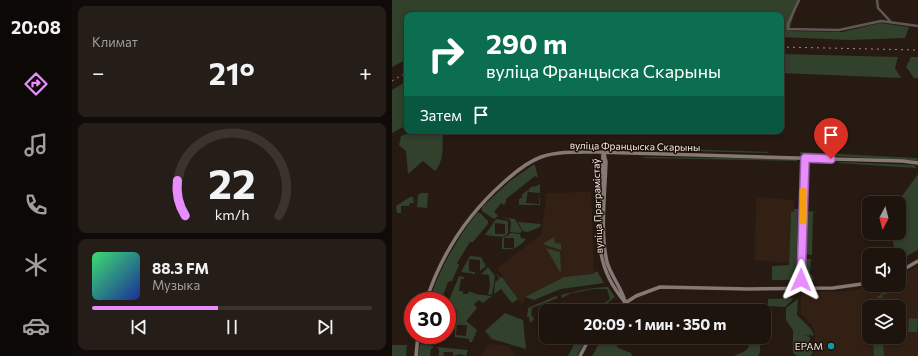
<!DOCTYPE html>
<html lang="ru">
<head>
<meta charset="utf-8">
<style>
  body { margin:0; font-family:Commissioner,sans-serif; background:#251d17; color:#f1f3f6; height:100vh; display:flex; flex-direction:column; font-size:15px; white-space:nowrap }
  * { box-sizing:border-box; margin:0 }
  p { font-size:13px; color:#a09e9e }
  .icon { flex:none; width:22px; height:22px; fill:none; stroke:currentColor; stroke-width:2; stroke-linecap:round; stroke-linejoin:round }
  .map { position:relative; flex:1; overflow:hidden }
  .drawer { display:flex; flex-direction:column; gap:6px; padding:6px; background:#100b08; width:320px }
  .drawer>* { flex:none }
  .guide { position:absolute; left:12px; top:12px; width:380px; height:122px; border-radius:8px; box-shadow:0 2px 6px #0003,0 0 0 1px #3b332e; background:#0b6e4f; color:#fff; overflow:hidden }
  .needle { width:26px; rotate:187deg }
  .controls { position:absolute; left:470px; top:196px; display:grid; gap:8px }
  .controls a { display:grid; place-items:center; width:44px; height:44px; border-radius:8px; background:#1d140e; box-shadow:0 2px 6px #0003,0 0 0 1px #3b332e; font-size:20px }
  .speed { position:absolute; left:12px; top:292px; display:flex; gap:8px; font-size:20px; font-weight:700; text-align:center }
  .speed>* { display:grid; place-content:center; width:52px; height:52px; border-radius:50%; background:#1d140e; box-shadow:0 2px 6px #0003,0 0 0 1px #3b332e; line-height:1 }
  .speed .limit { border:6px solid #d22; background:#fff; color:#111 }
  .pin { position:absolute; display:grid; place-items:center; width:34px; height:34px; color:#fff; margin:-41px -17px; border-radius:50% 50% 50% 0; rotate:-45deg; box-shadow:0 0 4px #0007 }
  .pin .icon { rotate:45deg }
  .me { position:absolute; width:44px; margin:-22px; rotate:1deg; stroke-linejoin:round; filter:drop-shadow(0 0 3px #0008) }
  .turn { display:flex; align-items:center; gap:14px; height:84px; padding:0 16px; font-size:18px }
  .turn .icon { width:52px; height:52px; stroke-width:2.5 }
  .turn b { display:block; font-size:28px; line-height:34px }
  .then { display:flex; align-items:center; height:38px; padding:0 16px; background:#0003; gap:8px; font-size:15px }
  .big { font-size:30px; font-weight:700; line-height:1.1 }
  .drawer .widget { flex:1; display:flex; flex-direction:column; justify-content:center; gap:6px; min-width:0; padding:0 14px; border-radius:8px; background:#251d17 }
  .drawer .dial { align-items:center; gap:0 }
  .dial svg { height:104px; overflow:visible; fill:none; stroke:#3b332e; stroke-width:7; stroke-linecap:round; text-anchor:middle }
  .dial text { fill:#f1f3f6; stroke:none }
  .song { display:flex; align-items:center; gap:12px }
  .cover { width:48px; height:48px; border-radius:6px; background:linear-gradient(135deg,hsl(140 70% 55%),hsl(230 70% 35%)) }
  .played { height:4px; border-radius:2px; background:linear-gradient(90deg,#e98dfe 45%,#3b332e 45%) }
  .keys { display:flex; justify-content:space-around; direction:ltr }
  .heat { display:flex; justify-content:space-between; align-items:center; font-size:22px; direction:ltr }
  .trip { position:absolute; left:147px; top:304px; width:232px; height:40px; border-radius:8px; background:#1d140e; box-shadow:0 2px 6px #0003,0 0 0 1px #3b332e; font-weight:700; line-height:40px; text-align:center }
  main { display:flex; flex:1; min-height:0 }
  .dock { display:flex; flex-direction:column; width:72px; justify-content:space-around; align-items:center; background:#0c0806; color:#a09e9e }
  .dock .icon { width:28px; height:28px }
  .dock .selected { color:#e98dfe }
  .dock b { font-size:18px; color:#f1f3f6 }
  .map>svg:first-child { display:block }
</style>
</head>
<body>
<main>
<nav class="dock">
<b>20:08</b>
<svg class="icon selected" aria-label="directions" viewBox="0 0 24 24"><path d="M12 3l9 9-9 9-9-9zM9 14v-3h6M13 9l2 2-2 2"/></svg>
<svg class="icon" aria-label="music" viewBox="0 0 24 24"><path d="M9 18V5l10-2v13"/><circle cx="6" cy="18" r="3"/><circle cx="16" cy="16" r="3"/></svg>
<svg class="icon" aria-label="phone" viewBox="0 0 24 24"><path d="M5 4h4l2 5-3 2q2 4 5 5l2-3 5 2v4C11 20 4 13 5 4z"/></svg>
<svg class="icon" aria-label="climate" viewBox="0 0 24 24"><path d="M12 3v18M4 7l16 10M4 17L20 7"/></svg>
<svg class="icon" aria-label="car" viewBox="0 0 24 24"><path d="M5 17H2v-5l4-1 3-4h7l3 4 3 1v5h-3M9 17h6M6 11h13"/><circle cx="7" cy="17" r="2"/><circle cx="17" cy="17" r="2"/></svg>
</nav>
<section class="drawer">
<div class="widget"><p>Климат</p>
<div class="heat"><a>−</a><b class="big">21°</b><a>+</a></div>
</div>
<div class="widget dial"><svg viewBox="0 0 100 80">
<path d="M14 69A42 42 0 1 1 86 69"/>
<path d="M14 69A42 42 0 0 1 8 42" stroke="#e98dfe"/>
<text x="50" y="56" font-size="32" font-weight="700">22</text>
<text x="50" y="72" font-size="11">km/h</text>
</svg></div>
<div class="widget">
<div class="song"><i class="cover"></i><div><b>88.3 FM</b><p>Музыка</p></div></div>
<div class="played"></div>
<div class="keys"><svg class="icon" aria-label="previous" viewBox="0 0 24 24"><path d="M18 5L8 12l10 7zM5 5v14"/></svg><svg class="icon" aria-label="pause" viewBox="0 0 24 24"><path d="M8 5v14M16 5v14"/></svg><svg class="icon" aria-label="next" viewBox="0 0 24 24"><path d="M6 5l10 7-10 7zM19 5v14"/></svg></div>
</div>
</section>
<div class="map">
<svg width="526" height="356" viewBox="0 0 526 356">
  <rect width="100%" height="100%" fill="#271a12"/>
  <!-- built -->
  <path fill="#332015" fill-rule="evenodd" d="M199,192l3,82 -30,3 -39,20 -1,7 -3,-1 -24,-35 44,-33 6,-42z
    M364,197l38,3v12h-3l-2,51 -34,-3z
    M526,266v90h-105l2,-21 -3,-10 -11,-11v-21l5,-1 45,-1 27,-6h21v-9zM477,307h30v30h-30z
    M96,344l21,2 7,10h-34z"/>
  <!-- green -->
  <path fill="#31412c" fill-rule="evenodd" d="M0,0h406l-9,31 53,1 38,-9 29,4 -4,11 -55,2 -69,-3v-22h-374v44l-15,8z
    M389,54l117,3 -3,11 6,10 -120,-5z
    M519,57h7v21h-4l-8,-11z
    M15,81v44l-15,8v-43z
    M24,131h27c-1,14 2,29 -8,40l-12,-10 -15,13 -2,-23 -7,-6 2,-9z
    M226,147l152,5 -3,1 -149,-4z
    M408,152l117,6 1,3 -118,-7z
    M255,157l150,2v2l-158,-3z
    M450,162l72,3 3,3 -81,-5z
    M141,165h2l3,13 -3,-2 -29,23v3l-2,3 -3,-2 -7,9 4,4 -4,3 -12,-8v-4l28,-26z
    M526,174v76l-19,10 -6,-17 1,-10h5v-30h-2z
    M148,184v21h-21v-6l4,-2 -2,-2 7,-5 -2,13 13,1 1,-11 -12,-1 1,-3 4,-3 1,1z
    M29,193h7l-1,15 -10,-1 1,-12z
    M18,197h3l1,6h-4l-1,3h-8v7h-4l-1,-7z
    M407,208l2,2 -2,70h-2z
    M402,209h4l-2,71h-24v-14l17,-1 2,-53h3z
    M414,211l10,1 -3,1 -1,42 -9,-1 1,-40z
    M85,213h3l8,8v3l-15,18h-3l-13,21 2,2 -7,16 -4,1 -7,19h-12c11,-33 27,-61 48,-88z
    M107,217l16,2 7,12 -2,2 -10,-1 1,-10 -2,-3z
    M104,219l12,2v13l-6,3 -17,-2zM103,223l10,1v10h-10z
    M126,222l23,2 -1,3 -12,5 -5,-1z
    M118,233l10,1 1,4 5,1c-7,9 -14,11 -24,10v-11l7,-3zM112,238h10v10h-10z
    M162,237l1,6 6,1v6l-16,-5 -1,-2z
    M154,248l14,4 1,19 -1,1z
    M78,256l11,1 5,9 -6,5v-11l-11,-1v12l6,1v2l-14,-2z
    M411,259h8l-1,14 4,5 -1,2h-11z
    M96,267l7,9 -3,19 -4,-1 2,-8 -1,-11 -8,-1z
    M205,271l7,12 -43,6 -27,11 -9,-3 39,-20 29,-3z
    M104,273l4,5 2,-1 16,22 -6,4 -11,-14 -7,5 1,-12 4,-3z
    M67,276l5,1v2h-3l-2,12h4v3h5l1,-3c7,4 13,4 23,5l-9,7 -4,-3 -5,4 3,4 -11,13 11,9 -5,12h-3v-3l-14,-2v-13l-8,-1 1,-2h9v-10l-8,-1 -2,3v-8zM65,325h10l-1,11 -10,-1z
    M507,282h3l-1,12 -2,-3h-11l-1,3 -5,1v3h-6l16,-13h7z
    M216,287l7,10 -18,14 -2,-1 15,-11 -3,-10h-14l-20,4v-1l-11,6 -1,-3c16,-4 32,-8 47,-8z
    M164,296l2,2 -26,10 -1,7 3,4 -4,4 -1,-6h-2l1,-9z
    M402,298l-9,9 -17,-1v-7z
    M406,299l-1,16 14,14 3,7 -4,-1 -1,-2v3l-6,-1 7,2 -1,12h-6l11,1 -3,6h-14l-4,-3v-23l-7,-10v-12z
    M113,313l18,7 3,29 -34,-10 -7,-8z
    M517,318l9,1 -1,13h-9z
    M186,337h9l-10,19h-9z
    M211,337h9l6,11 13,5 1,3h-40z
    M359,337h9v15l-2,4h-24c12,-6 14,-3 17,-19z
    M481,340h10l1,16h-10z
    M28,344l13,2v2l-2,1 -1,7h-12z
    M0,345h15l-1,11h-14z
    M45,347l31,3 -2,6 -5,-2 -8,2v-4h-10l1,4h-5v-6z"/>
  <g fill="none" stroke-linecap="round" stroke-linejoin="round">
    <!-- minor -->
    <path stroke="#605755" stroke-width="2.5" d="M407,0l-11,24v5l51,1 42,-9 37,5
      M485,0l1,8 13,14
      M408,288l5,-130"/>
    <!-- secondary -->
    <path stroke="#867875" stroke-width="3.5" d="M211,152l-2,101c3,18 12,35 24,49
      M212,154l2,8c-1,31 -6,70 1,100 4,14 14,25 18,39
      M507,272l19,-11
      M34,301c15,-46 41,-86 77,-118 11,-10 24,-21 38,-26 17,-6 37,-5 55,-5l306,9 16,2
      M221,311l23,-15 24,-9 89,2 84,-1 36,-5
      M24,356l2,-21
      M188,356l10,-19"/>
    <!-- rail -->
    <path stroke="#998d87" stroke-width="1" stroke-dasharray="2 4" stroke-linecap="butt" d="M389,47l137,3
      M0,81l15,-9"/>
  </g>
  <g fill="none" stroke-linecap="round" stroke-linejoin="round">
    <defs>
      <path id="route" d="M409,280l4,-122 26,1"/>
    </defs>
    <!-- route casing -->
    <use href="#route" stroke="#975ca5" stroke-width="10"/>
    <!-- route -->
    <use href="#route" stroke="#e98dfe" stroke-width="7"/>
    <!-- slow -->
    <path stroke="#f59e0b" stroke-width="7" d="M411,221v-30"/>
  </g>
  <!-- markers -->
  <circle fill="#0f9aa8" stroke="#1d1109" stroke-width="1.5" cx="439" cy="346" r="4"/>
  <g text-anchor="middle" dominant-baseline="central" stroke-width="3" stroke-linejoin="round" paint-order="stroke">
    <!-- street labels -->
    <g font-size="10" fill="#f5ebe6" stroke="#1d1109">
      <text transform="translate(243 146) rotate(1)">вуліца Францыска Скарыны</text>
      <text transform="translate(205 206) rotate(-92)">вуліца Праграмістаў</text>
    </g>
    <!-- poi labels -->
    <g font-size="10" fill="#f5ebe6" stroke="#1d1109" text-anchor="end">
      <text x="431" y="346">EPAM</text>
    </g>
  </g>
</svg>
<div class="controls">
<a><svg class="needle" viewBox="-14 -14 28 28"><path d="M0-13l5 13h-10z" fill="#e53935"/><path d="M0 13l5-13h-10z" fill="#a09e9e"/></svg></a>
<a><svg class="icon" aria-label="sound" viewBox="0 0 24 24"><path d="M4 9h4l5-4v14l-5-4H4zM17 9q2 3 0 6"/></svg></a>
<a><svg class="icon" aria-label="layers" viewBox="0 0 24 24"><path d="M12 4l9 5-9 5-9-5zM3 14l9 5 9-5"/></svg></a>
</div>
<div class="speed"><div class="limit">30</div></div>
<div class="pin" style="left:439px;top:159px;background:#d93025"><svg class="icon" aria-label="arrive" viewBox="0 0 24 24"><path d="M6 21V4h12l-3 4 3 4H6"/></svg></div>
<svg class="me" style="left:409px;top:280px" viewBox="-20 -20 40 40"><path d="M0-17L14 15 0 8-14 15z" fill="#e98dfe" stroke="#fff" stroke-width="4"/></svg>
<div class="trip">20:09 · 1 мин · 350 m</div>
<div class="guide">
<div class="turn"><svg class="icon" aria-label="right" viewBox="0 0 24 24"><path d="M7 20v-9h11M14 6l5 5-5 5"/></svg><div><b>290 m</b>вуліца Францыска Скарыны</div></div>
<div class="then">Затем<svg class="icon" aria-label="arrive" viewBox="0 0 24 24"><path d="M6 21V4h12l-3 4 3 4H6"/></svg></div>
</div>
</div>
</main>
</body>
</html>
